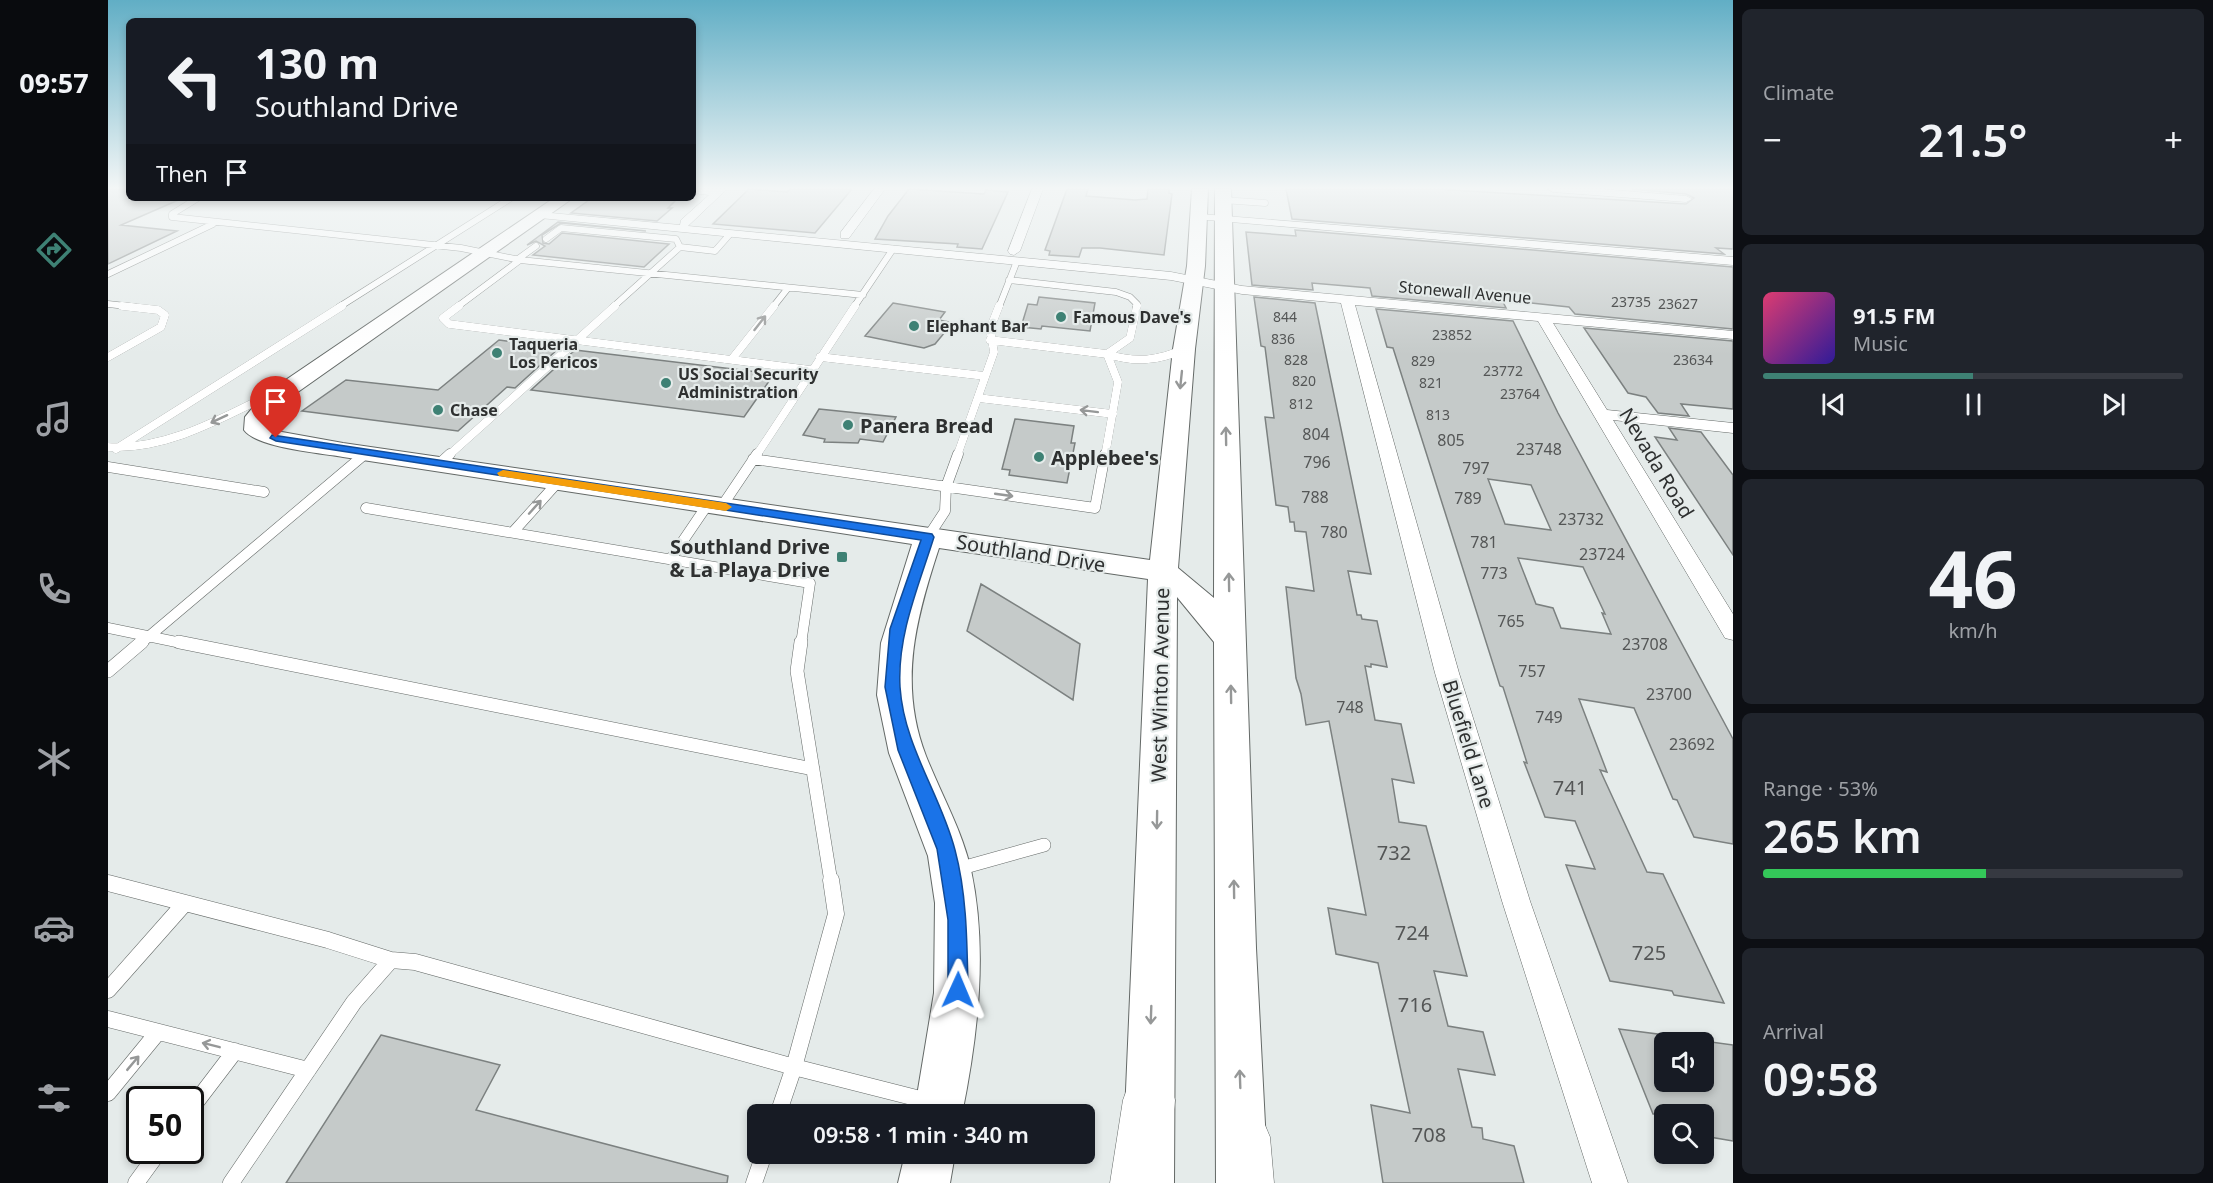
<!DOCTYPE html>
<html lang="en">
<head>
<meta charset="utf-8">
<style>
  body { margin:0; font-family:"Noto Sans",sans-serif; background:#20242c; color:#f1f3f6; height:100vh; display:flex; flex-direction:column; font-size:22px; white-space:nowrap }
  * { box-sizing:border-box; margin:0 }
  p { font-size:20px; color:#9ea1a6 }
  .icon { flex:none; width:33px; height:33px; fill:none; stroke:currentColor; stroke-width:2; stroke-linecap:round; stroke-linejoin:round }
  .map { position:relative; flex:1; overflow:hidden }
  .side { display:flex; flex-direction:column; gap:9px; padding:9px; background:#0d0f14; width:480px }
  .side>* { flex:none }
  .hud { position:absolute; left:18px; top:18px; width:570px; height:183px; border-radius:9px; box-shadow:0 3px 9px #0003; background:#171b24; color:#f1f3f6; overflow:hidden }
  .fabs { position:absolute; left:1546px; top:1032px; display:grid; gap:12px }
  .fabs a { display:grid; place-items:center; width:60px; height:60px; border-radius:9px; background:#171b24; box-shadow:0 3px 9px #0003; font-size:30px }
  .speed { position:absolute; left:18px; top:1086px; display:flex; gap:12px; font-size:30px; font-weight:700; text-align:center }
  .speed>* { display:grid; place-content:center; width:78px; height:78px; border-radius:50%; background:#171b24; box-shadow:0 3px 9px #0003; line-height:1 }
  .speed .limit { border:3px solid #111; border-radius:9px; background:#fff; color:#111 }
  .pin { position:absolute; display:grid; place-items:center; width:51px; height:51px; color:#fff; margin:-62px -26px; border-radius:50% 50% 50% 0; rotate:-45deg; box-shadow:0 0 6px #0007 }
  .pin .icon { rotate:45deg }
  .me { position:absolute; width:66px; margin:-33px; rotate:1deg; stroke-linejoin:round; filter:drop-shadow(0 0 4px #0008) }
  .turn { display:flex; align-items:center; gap:21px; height:126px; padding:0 30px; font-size:27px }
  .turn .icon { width:78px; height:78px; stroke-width:2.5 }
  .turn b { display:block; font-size:42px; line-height:51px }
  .then { display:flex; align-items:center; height:57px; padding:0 30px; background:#0003; gap:12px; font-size:22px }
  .big { font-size:45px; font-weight:600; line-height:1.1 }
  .side .card { flex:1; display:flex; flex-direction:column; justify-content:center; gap:9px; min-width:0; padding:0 21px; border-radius:9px; background:#20242c }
  .side .dial { align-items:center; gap:0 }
  .dial b { font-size:78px; line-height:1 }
  .song { display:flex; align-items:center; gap:18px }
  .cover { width:72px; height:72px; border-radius:9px; background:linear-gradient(135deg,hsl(340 70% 55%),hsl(250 70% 35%)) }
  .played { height:6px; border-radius:3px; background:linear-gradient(90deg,#3e8174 50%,#363941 50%) }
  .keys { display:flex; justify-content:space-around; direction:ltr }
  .heat { display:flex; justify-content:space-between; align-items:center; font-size:33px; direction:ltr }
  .charge { height:9px; border-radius:4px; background:linear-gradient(90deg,#34c759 53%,#363941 0) }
  .trip { position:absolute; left:639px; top:1104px; width:348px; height:60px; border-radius:9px; background:#171b24; box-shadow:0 3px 9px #0003; font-weight:600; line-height:60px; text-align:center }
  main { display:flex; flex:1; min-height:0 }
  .tab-bar { display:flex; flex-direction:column; width:108px; justify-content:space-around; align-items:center; background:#090b0e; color:#9ea1a6 }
  .tab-bar .icon { width:42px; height:42px }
  .tab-bar .selected { color:#3e8174 }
  .tab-bar b { font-size:27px; color:#f1f3f6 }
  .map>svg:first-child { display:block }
</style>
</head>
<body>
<main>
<nav class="tab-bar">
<b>09:57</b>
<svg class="icon selected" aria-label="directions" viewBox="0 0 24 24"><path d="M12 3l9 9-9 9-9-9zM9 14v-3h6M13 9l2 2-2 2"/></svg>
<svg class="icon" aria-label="music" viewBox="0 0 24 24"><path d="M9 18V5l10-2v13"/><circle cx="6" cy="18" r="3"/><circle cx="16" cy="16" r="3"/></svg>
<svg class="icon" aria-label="phone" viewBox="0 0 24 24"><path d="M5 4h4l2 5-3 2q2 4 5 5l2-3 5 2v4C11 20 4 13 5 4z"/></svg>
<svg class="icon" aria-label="climate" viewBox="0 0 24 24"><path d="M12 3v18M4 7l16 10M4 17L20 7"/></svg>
<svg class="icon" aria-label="car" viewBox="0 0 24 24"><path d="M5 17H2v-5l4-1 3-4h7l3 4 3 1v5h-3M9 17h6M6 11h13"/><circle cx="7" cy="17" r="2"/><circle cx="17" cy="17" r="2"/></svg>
<svg class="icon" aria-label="filters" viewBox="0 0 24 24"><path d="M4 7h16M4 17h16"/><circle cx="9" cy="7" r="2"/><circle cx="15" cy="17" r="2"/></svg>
</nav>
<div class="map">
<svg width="1625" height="1183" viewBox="0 0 1625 1183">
  <rect width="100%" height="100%" fill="#e5ebea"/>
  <!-- building -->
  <path fill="#c5cac9" stroke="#7c8180" stroke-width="1.5" fill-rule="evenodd" d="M0,189h21v9h54l-62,27 56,6 -69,33z
    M641,189l38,3 3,-3h62l-37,44 -102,-9z
    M801,189l75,5 2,-4 22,2 -26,57 -25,-2 1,-3 -83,-5 13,-23z
    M959,189h21l-2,7 49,4 12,-1 1,-10h21v4l3,1 -8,61 -64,-7h-18l-3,9 -30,-2 1,-4 -5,-1z
    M1178,189h150l250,15 8,-6 -8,-4 -54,-5h101v60l-17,-1 8,6 -432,-35z
    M484,198h86l-10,10h4l-15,13 -86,-8z
    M450,222l88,9 -85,-8 -19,12 1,8 6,1 13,-11 107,11 -25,23 -111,-12 12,-9 -9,-5 -9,4z
    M1187,230l438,37v62l-158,-15 -6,-7 -58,-6 -9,-1 4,8 -134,-12 -2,-8 -58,-5 1,7 -61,-5 -6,-53 50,4z
    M931,297l56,6 -5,28 -48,-5 -1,3 -20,-2 7,-23 9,1z
    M1146,297l61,6 56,271 -23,-3 9,44h4l1,4 15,2 10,46 -16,-3v3l-6,-1 10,54 26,4 13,59 -22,-4 7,43 27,4 41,150 -33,-5 14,55 35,6 12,43 -37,-6 14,58 10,1 1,11 31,7 10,37h-141l-12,-78 39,8 -32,-150 -42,-9 -8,-46 38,7 -37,-194 -23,4 -5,-31 -5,-16 -10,-91 28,4 -8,-59 -11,-1 -1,-9h-4l-2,-15 -12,-2 -11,-88 9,1 -9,-71 -4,-1z
    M785,303l52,9 -6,8 10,2 -3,3 4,1 -15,18 -11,4 -59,-12z
    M1268,309l137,12 45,92 175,326v105l-39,-7 -17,-37 -4,-1 -39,-91 -55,-9 28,73 -7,-2 47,102 16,2 61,129 -50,-8 -2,-4 -62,-10 -44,-116 29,4 -20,-48 -30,-4 -21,-55 3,1 -24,-76 -3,-1 -107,-338 -6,-1zM1380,479l43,6 20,45 -46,-6zM1410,558l65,9 22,47 -3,-1 9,21 -50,-6 -8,-20 -17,-4z
    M1476,328l149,13v68l-52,-5 8,12 -31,-3 -12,-16 -18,-4z
    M391,340l60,8 -44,40 -8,-1 -49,44 -156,-20 44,-31 92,10z
    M467,350l199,24 -30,43 -213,-27z
    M711,409l77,8 -13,25 -23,-3 -2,4 -34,-1 1,-3 -22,-4z
    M907,419l59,7 -3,17h4l-8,40 -58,-8 1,-5 -8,-1z
    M1561,428l32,4 32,43v80l-78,-118 22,3z
    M873,584l99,60 -7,56 -106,-69z
    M1511,1029l46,6v47h39v-41l29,4v96l-29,-5v-22h-51z
    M273,1035l119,30 -24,45 252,66 -1,7h-441z"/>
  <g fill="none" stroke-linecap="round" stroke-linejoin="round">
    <defs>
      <path id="lane-far4" d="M90,198l-26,16v3l289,31 59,12 -63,47
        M1115,200l42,3
        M438,239l15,-11 115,11 4,8
        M410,259l18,-13
        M412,260l343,35
        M0,274l105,-50
        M901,280l107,12 14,5 7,7 -1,3
        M0,304l27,3
        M231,307l172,-109
        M505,307l67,-60 35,4 15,-17
        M665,307l15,-19
        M746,307l39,-58
        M891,307l18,-46"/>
      <path id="lane-far3" d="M351,306l-16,12 6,6 362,46
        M882,340l117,14 23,-16 7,-32
        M999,354c28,9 51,7 77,-5
        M0,357l53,-30 4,-12 -7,-5 -36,-4
        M712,357l165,19
        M624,359l42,-53
        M870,398l135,16
        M0,447c58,3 112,-28 163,-53
        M8,449l226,-143
        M255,456l3,-3
        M340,456l167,-150
        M648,456l99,-150
        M849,456l37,-104 -4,-23 9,-23
        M997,456l13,-74 -11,-28"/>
      <path id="lane-far2" d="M645,459l342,49 10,-54
        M331,464l11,-10
        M0,467l156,25
        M614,506l35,-52
        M258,508l444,75 -9,61
        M405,532l45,-50
        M820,537l17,-26 1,-24 12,-33
        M564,557l36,-53
        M0,628l78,16
        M32,644l225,-190"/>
      <path id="lane-far1" d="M71,642l634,127
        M693,642l-4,29 34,211
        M0,671l34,-29
        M850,869l86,-24"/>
      <path id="lane" d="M0,883l220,57 63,20 24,2 379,105 134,34
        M0,990l77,-87
        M0,1019l200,51
        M0,1093l50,-61
        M82,1110l45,-59
        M670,1114l16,-47 42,-153 -5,-34
        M28,1183l24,-33
        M123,1183l123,-181 37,-42
        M646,1183l10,-29"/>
      <path id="street" d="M585,189h34l-39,37 483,46 71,14 491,45v8l-180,-16 54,87 126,13v10l-120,-13 120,194v26l-8,-2 -187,-317 -183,-16 104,368 71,228 98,282h-36l-90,-282 -67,-228 -94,-370 -99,-9 -71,-14 -631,-62 -6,-3 6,-3 140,13 1,-5 28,-25 -16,-2z
        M766,189h11l-36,49h-8v-6z
        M924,189h11l-23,62 -6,4 -4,-1 -2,-3z
        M1440,189h53l85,7 6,3 -6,3 -133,-10z
        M1092,214l533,43v8l-537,-46v-4z"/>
      <path id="secondary" d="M1084,189h16l-3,77 -10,83 -17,219 36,30 1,-409h16l25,759 12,235h-52l-2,-541 -37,-45 -3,586h-52l26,-604 -209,-31c-23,70 -41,136 -13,208 15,38 36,74 45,114 17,80 7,165 -9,244h-48l20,-121 1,-90 -7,-47 -39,-103 -12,-58 4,-52 31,-99 -569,-87c-23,-4 -86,-9 -99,-27l1,-13 17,-21 292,-198h19l-295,208 -9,12 -1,8 14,6 61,11 807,117 23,-211 14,-83z
        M797,1154h50l-5,29h-52z"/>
      <path id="highway" d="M1041,1074l19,7 7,19 -9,83h-56l13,-83 7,-19z
        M1135,1110l19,8 8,19 4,46h-56l-2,-46 8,-19z"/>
    </defs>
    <!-- lane-far4 casing -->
    <use href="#lane-far4" stroke="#646967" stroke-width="7"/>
    <!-- lane-far3 casing -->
    <use href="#lane-far3" stroke="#646967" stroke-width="8"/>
    <!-- lane-far2 casing -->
    <use href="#lane-far2" stroke="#646967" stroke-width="11"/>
    <!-- lane-far1 casing -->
    <use href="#lane-far1" stroke="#646967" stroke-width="14"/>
    <!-- lane casing -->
    <use href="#lane" stroke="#646967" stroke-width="17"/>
    <!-- street casing -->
    <use href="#street" stroke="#646967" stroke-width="1"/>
    <!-- secondary casing -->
    <use href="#secondary" stroke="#646967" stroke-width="2"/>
    <!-- highway casing -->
    <use href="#highway" stroke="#646967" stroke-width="1"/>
    <!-- lane-far4 -->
    <use href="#lane-far4" stroke="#fff" stroke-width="6"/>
    <!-- lane-far3 -->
    <use href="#lane-far3" stroke="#fff" stroke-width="8"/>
    <!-- lane-far2 -->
    <use href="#lane-far2" stroke="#fff" stroke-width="10"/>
    <!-- lane-far1 -->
    <use href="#lane-far1" stroke="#fff" stroke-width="13"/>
    <!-- lane -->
    <use href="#lane" stroke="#fff" stroke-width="16"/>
    <!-- street -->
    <use href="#street" fill="#fff" fill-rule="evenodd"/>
    <!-- secondary -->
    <use href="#secondary" fill="#fff" fill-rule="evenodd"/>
    <!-- highway -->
    <use href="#highway" fill="#fff" fill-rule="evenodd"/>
  </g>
  <!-- one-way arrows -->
  <defs><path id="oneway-shaft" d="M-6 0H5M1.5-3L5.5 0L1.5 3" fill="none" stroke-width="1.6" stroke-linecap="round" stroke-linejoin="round" transform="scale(1.5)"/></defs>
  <g stroke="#969898">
    <use href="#oneway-shaft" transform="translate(652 323) rotate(-52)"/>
    <use href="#oneway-shaft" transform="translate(1073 380) rotate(96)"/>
    <use href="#oneway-shaft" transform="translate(981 411) rotate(-173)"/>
    <use href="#oneway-shaft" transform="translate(111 419) rotate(155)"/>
    <use href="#oneway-shaft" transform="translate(1118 436) rotate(-91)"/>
    <use href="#oneway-shaft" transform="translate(896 495) rotate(8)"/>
    <use href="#oneway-shaft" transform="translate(427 507) rotate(-48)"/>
    <use href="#oneway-shaft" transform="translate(1121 582) rotate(-91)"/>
    <use href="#oneway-shaft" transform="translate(1123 694) rotate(-91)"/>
    <use href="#oneway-shaft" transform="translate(1049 820) rotate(91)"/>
    <use href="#oneway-shaft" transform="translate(1126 889) rotate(-91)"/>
    <use href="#oneway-shaft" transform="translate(1043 1015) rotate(92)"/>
    <use href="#oneway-shaft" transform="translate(103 1045) rotate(-166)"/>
    <use href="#oneway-shaft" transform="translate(25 1063) rotate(-50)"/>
    <use href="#oneway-shaft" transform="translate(1132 1079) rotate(-92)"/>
  </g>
  <!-- sky -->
  <linearGradient id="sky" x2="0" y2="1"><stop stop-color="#61aec5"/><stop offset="0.53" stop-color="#f3f6f6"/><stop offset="1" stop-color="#f3f6f6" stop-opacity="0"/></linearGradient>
  <rect width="1625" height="355" fill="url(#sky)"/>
  <!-- route -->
  <path fill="#1a73e8" stroke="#114b97" stroke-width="1.5" d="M164,435l660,99 2,3c-15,48 -37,98 -34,150 4,60 41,108 55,163 12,45 12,93 13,140l-3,7 -7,3 -7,-3 -3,-7v-70l-11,-71 -39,-99 -13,-63 5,-58 31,-89 -645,-99 -6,-3z"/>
  <!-- slow -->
  <path fill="#f59e0b" d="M395,470l223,33 6,4 -6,4 -227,-35 -2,-3z"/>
  <!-- markers -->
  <g fill="#3e8174" stroke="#e5ebea" stroke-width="2">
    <circle cx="953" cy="317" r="6"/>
    <circle cx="806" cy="326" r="6"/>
    <circle cx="389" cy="353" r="6"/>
    <circle cx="558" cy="383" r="6"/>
    <circle cx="330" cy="410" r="6"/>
    <circle cx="740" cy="425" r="6"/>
    <circle cx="931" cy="457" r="6"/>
    <rect x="728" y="551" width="12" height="12" rx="3"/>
  </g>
  <g text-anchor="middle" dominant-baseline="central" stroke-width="4.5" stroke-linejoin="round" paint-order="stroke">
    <!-- far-number labels -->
    <g font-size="14" fill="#545656">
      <text x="1523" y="301">23735</text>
      <text x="1570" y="303">23627</text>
      <text x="1177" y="316">844</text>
      <text x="1344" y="334">23852</text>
      <text x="1175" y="338">836</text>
      <text x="1188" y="359">828</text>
      <text x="1585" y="359">23634</text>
      <text x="1315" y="360">829</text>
      <text x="1395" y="370">23772</text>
      <text x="1196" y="380">820</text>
      <text x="1323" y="382">821</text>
      <text x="1412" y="393">23764</text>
      <text x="1193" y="403">812</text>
      <text x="1330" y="414">813</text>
    </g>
    <!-- far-street labels -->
    <g font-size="16" fill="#2e3030" stroke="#e5ebea">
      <text transform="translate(1357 292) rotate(5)">Stonewall Avenue</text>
    </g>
    <!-- far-poi labels -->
    <g font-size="16" font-weight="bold" fill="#2e3030" stroke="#e5ebea" text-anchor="start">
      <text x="965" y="317">Famous Dave's</text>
      <text x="818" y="326">Elephant Bar</text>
      <text x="401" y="344">Taqueria<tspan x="401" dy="18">Los Pericos</tspan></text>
      <text x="570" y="374">US Social Security<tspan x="570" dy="18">Administration</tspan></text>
      <text x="342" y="410">Chase</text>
    </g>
    <!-- number labels -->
    <g font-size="16" fill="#545656">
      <text x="1208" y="434">804</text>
      <text x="1343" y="440">805</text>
      <text x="1431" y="449">23748</text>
      <text x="1209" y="462">796</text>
      <text x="1368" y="468">797</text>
      <text x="1207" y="497">788</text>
      <text x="1360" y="498">789</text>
      <text x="1473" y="519">23732</text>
      <text x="1226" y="532">780</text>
      <text x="1376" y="542">781</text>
      <text x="1494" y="554">23724</text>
      <text x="1386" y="573">773</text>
      <text x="1403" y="621">765</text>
      <text x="1537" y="644">23708</text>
      <text x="1424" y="671">757</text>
      <text x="1561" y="694">23700</text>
      <text x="1242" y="707">748</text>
      <text x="1441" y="717">749</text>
      <text x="1584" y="744">23692</text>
    </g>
    <!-- poi labels -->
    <g font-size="20" font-weight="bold" fill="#2e3030" stroke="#e5ebea" text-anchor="start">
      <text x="752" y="425">Panera Bread</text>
      <text x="943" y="457">Applebee's</text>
      <text x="722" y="546" text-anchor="end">Southland Drive<tspan x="722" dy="23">&amp; La Playa Drive</tspan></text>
    </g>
    <!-- street labels -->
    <g font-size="20" fill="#2e3030" stroke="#e5ebea">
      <text transform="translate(1549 463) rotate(59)">Nevada Road</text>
      <text transform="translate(923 553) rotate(9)">Southland Drive</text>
      <text transform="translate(1052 685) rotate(-89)">West Winton Avenue</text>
      <text transform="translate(1361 744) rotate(73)">Bluefield Lane</text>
    </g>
    <!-- near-number labels -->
    <g font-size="20" fill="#545656">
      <text x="1462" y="787">741</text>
      <text x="1286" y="852">732</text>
      <text x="1304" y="932">724</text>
      <text x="1541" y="952">725</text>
      <text x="1307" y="1004">716</text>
      <text x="1321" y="1134">708</text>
    </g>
  </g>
</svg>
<div class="fabs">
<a><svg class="icon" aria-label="sound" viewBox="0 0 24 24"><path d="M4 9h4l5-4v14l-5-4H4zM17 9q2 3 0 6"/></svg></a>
<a><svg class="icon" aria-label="search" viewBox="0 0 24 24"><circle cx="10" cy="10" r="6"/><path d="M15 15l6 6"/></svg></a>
</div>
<div class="speed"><div class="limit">50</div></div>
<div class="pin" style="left:168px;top:438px;background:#d93025"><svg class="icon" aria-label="arrive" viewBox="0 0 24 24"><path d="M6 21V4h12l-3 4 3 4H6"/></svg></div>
<svg class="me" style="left:850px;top:990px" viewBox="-20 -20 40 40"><path d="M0-17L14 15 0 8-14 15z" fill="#1a73e8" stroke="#fff" stroke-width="4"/></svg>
<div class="trip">09:58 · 1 min · 340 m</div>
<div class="hud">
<div class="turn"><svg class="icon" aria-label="left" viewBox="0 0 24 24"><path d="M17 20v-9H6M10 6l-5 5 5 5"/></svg><div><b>130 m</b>Southland Drive</div></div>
<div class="then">Then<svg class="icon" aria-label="arrive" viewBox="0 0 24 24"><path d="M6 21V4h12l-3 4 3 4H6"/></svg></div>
</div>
</div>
<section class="side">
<div class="card"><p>Climate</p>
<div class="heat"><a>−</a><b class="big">21.5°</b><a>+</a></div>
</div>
<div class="card">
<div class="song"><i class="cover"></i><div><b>91.5 FM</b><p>Music</p></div></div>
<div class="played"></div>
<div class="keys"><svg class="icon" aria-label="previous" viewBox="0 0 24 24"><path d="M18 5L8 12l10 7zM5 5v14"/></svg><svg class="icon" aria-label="pause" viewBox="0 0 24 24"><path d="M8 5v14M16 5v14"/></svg><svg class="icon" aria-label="next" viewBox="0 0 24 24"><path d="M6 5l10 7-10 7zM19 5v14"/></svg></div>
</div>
<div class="card dial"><b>46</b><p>km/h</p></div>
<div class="card"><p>Range · 53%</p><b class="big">265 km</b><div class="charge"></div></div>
<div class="card"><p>Arrival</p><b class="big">09:58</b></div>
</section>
</main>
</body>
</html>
